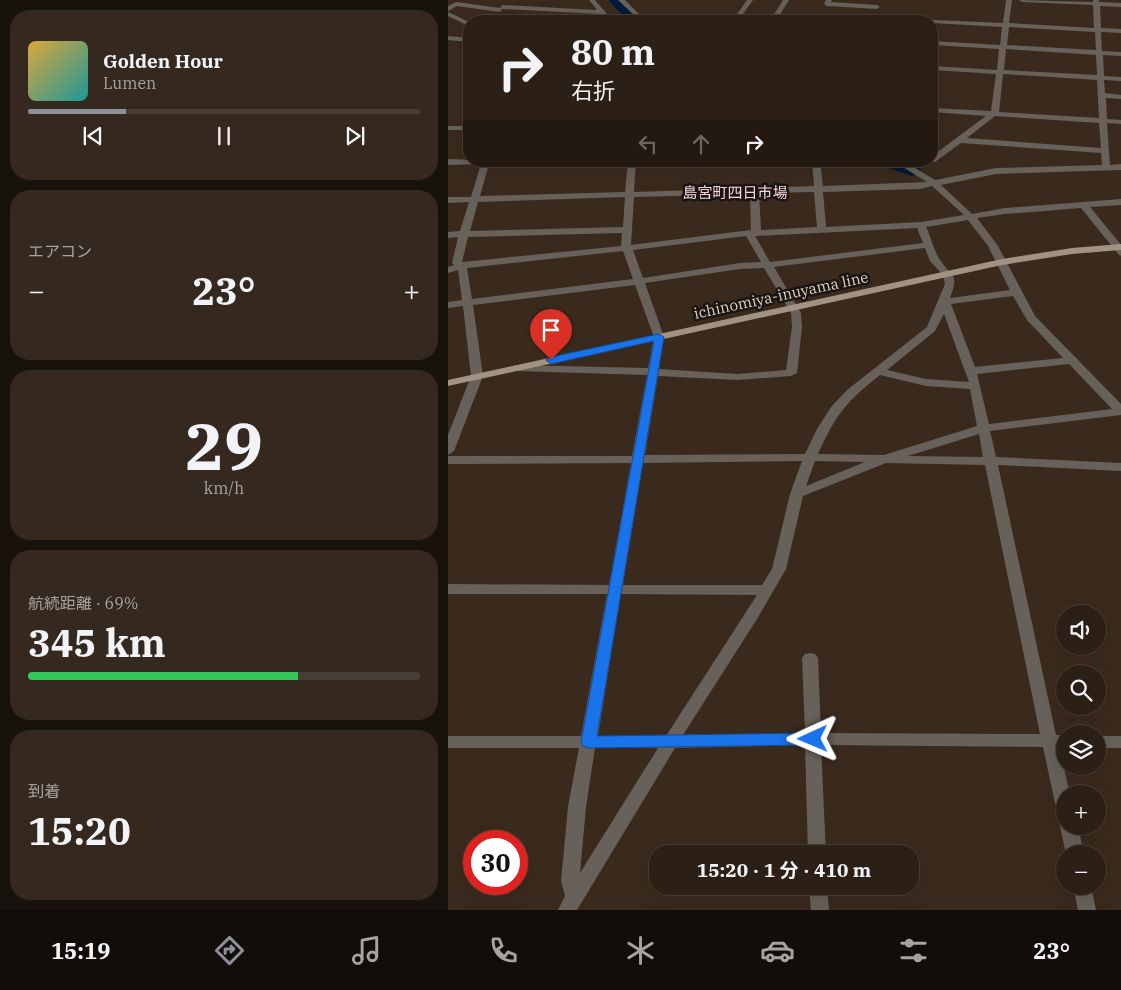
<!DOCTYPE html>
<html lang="ja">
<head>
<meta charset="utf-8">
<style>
  body { margin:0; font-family:"IBM Plex Serif","Noto Sans JP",serif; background:#34281f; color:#f1f3f6; height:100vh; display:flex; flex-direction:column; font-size:19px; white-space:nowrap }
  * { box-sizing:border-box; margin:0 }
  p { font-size:16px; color:#a6a3a1 }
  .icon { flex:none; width:28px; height:28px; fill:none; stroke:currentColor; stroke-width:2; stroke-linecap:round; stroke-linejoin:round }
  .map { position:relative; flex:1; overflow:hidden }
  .drawer { display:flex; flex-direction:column; gap:10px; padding:10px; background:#18120c; width:448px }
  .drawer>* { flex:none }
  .top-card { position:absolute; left:15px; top:15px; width:475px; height:152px; border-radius:20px; box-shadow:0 5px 20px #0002,0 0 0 1px #483e35; background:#2c2016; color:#f1f3f6; overflow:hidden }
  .tools { position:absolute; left:608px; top:605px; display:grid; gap:10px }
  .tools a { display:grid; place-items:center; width:50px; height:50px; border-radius:50%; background:#2c2016; box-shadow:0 5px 20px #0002,0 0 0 1px #483e35; font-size:25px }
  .speed { position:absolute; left:15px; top:830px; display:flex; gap:10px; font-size:25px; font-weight:700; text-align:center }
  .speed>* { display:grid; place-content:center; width:65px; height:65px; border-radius:50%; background:#2c2016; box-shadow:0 5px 20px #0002,0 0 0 1px #483e35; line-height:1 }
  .speed .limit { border:8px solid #d22; background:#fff; color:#111 }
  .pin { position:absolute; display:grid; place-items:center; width:42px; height:42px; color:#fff; margin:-51px -21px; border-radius:50% 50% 50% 0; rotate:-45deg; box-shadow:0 0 5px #0007 }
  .pin .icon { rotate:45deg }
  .me { position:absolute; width:55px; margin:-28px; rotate:269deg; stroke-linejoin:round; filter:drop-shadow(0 0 4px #0008) }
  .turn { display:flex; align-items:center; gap:18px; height:105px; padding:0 25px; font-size:22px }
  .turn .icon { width:65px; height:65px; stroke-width:2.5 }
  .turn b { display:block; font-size:35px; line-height:42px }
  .lanes { display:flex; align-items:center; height:48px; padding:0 25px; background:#0003; justify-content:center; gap:25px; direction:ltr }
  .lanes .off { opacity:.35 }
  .big { font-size:38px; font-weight:700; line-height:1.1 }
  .drawer .widget { flex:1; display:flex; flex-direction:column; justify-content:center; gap:8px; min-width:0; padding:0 18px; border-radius:20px; background:#34281f }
  .drawer .dial { align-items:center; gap:0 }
  .dial b { font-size:65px; line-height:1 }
  .song { display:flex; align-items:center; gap:15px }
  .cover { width:60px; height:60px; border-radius:8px; background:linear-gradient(135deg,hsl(40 70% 55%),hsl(180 70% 35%)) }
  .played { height:5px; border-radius:2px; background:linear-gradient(90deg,#8c9099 25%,#483e35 25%) }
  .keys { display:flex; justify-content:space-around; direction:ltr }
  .heat { display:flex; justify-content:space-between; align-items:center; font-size:28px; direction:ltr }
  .charge { height:8px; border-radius:4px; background:linear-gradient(90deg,#34c759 69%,#483e35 0) }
  .trip { position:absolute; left:201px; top:845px; width:270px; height:50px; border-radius:20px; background:#2c2016; box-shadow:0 5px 20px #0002,0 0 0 1px #483e35; font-weight:700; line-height:50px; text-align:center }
  .tabs { display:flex; height:80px; justify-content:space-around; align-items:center; background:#120d09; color:#a6a3a1 }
  .tabs .icon { width:35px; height:35px }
  .tabs .selected { color:#8c9099 }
  .tabs b { font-size:22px; color:#f1f3f6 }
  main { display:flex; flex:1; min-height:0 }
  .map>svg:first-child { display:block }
</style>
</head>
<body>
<main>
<section class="drawer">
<div class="widget">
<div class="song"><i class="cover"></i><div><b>Golden Hour</b><p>Lumen</p></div></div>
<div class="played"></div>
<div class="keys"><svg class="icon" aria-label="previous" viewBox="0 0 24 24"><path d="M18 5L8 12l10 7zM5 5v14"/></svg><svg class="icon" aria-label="pause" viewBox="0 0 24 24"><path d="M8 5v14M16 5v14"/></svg><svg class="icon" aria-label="next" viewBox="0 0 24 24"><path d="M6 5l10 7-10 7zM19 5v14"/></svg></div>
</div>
<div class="widget"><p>エアコン</p>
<div class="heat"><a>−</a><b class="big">23°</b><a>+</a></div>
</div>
<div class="widget dial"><b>29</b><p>km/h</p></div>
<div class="widget"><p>航続距離 · 69%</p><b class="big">345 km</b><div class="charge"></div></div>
<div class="widget"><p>到着</p><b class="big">15:20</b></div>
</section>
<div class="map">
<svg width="674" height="910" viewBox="0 0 674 910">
  <rect width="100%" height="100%" fill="#3a2a1e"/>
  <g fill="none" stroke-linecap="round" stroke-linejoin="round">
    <!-- river -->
    <path fill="#001a3b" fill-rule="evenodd" d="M160,0h15l20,21h-15z
      M430,161c13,0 35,-3 43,9l-2,4 -7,2 -32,-11z"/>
    <!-- street -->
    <path fill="#676159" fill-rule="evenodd" d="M141,0h6l18,21h-6l-7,-7 -98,-5 -2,3 -43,-6 -9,5v-5l8,-4 44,6 2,-3 95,5z
      M170,0h7l21,21h-6z
      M299,0h6l-15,21h-6z
      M335,0h6l-13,21h-6z
      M378,0h6l-1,2 46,3 3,2 -3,2 -50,-3 -3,-2z
      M558,0h6l-3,23 85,5 -1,-23 -71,-3 -3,-2 74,2v-2h6v2l23,1v4l-22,-1 1,22 21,1v4l-21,-1 1,19 20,1v4l-19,-1 1,21 18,1v4l-18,-1 1,13 17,2v4l-16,-1 1,21 15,1v4l-15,-1 3,42 12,-1v6l-126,4 -55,11 31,29 33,-6 117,-9v6l-32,2 32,39v10l-3,-1 -38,-47 -76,6 -28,4 21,28 37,70 87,89v10l-132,16 6,26 126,6v8l-124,-6 58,270h8v12h-5l11,47h-6v16l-6,-2 -3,-5 -12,-56 -222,-2 5,109h-18l-3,-109 -130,3 -98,162h-19l7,-14 -4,-15 7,-74 11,-59h-131v-12h133l26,-142h-159v-10l161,1 22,-122 -183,1v-8h184l15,-81 -132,-4 -6,-3 6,-3 133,3 6,-31 -19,-52 -162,20 10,71 -29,75 -6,4v-20l23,-59 -8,-70 -15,2v-6l14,-2 -4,-30 -10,3v-6l6,-2 -2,-2 6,-26 -10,1v-6l12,-1 9,-29 -21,1v-6h23l10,-33 -33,1v-6l65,2 -4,3h-20l-9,32 145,-4 3,-31h8l-2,31 180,-6 -2,-25h8l3,25 104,-4 -34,-21h11l31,19 61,-12 106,-3 -1,-12 -140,-10 -26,19h-6l3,-1v-5l54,-40 -54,-4v-4l59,3 5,-37 -64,-4v-4l65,4 2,-21 -67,-4v-4l68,4 2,-18 -70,-4v-2l-107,-2 -2,2h-6l6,-6 180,8zM561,27l86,5 1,18 -89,-5zM558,49l90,6 1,20 -93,-5zM555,74l94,6 2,38 -100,-6zM547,116l104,7 2,25 -134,-10zM484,186l32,29 -43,7 -95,5 -3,-35 97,-3zM366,192l3,35 -56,3 -2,-37zM302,194l1,36 -120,15 3,-48zM177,197l-2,30 -153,4 8,-29zM520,220l20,26 22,44 -60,8c9,-25 3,-19 -10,-38 -6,-9 -9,-23 -14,-33zM469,228l6,15 -153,19 -15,-26zM174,233l-1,13 -159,16 6,-25zM298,236l15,26 -21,1 -97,15 -10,-28zM477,248l5,13 13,14 2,9 -18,43 -80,63 -16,17 -14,22 -12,25 -160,1 13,-79 79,4 54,-4 6,-3 5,-46 -1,-14 -27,-46zM175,251l10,28 -161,20 -5,-31zM316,268l27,45 1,14 -6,43 -49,4 -78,-5 5,-32 -19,-54 95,-14zM565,296l14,24 36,38 -88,9 -24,-63zM496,314l25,68 -43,-3 -39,-9 48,-39zM621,364l43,45 -123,15 -12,-50zM432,375l46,11 44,3 7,37 -93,29 -66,-1c18,-40 28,-52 62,-79zM531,434l4,23 -75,-1zM354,461l-12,33 -18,75 -10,16h-139l20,-122zM367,461l50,1 -59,24zM438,463l99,2 55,269 -219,-1 -3,-75 -3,-4 -5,-1 -5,1 -3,4 3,75 -122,2 74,-116 29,-50 17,-73zM173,594l136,1 -91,141h-68zM147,748h63l-78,125 6,-66z
      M0,12l21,10v4l-21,-10z
      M45,15l72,4 3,2 -77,-3v-2z
      M0,36l21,2v4l-21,-2z
      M0,126h21v4h-21z
      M649,736h25v12h-25z
      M616,820v6h14l6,28h-18l-6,-28z
      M361,886h18l2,24h-18z
      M625,886h18l5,24h-18z"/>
    <!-- primary -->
    <path fill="#a09383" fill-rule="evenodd" d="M674,244v6l-50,4 -70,11 -554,121v-6l554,-121 70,-11z"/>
  </g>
  <!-- route -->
  <path fill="#1a73e8" stroke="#114b97" d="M211,334l5,3 -67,399 216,-3 5,2 2,4 -2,4 -5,2 -225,3 -5,-2 -2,-4 73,-401 -103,23 -5,-4 5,-3z"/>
  <g text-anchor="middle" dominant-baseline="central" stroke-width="5" stroke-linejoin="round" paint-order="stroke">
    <!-- far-quarter labels -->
    <g font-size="15" fill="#f5d6e4" stroke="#1c140f">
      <text x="287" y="192">島宮町四日市場</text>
    </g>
    <!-- street labels -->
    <g font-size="15" fill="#ded3cc" stroke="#1c140f">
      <text transform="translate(333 295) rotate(-12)">ichinomiya-inuyama line</text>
    </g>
  </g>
</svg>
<div class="tools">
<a><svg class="icon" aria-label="sound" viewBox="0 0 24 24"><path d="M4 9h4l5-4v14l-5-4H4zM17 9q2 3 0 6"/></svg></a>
<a><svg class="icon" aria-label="search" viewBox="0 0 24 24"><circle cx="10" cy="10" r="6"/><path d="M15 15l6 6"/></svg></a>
<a><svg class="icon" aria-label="layers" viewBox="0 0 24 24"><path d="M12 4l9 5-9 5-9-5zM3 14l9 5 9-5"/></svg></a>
<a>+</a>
<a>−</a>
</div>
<div class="speed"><div class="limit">30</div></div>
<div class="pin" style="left:103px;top:360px;background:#d93025"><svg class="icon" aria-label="arrive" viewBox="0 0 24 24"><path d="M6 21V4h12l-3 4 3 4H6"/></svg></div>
<svg class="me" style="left:365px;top:739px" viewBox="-20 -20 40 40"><path d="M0-17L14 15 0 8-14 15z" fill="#1a73e8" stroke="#fff" stroke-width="4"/></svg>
<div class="trip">15:20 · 1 分 · 410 m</div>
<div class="top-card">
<div class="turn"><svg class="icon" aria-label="right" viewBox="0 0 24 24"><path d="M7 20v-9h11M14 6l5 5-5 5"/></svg><div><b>80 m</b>右折</div></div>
<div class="lanes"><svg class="icon off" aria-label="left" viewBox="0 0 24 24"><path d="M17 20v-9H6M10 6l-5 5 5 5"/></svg><svg class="icon off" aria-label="ahead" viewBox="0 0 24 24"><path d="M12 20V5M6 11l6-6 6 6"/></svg><svg class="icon" aria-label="right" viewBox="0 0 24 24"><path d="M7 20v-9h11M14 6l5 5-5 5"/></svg></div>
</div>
</div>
</main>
<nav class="tabs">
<b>15:19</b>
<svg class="icon selected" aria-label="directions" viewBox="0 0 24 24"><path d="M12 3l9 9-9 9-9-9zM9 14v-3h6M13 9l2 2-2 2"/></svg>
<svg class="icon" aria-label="music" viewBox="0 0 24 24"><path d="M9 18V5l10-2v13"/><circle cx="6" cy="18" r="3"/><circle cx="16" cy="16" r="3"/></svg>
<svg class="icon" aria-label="phone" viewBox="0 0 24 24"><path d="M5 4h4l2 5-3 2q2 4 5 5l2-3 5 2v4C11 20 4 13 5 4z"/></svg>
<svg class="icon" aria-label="climate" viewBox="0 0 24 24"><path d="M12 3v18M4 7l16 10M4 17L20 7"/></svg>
<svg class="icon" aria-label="car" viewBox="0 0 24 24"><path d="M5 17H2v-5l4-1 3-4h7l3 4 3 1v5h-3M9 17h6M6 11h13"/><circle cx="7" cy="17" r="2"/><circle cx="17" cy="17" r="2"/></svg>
<svg class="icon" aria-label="filters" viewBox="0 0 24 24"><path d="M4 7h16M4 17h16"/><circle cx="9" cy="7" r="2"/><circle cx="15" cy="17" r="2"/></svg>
<b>23°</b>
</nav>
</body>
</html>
